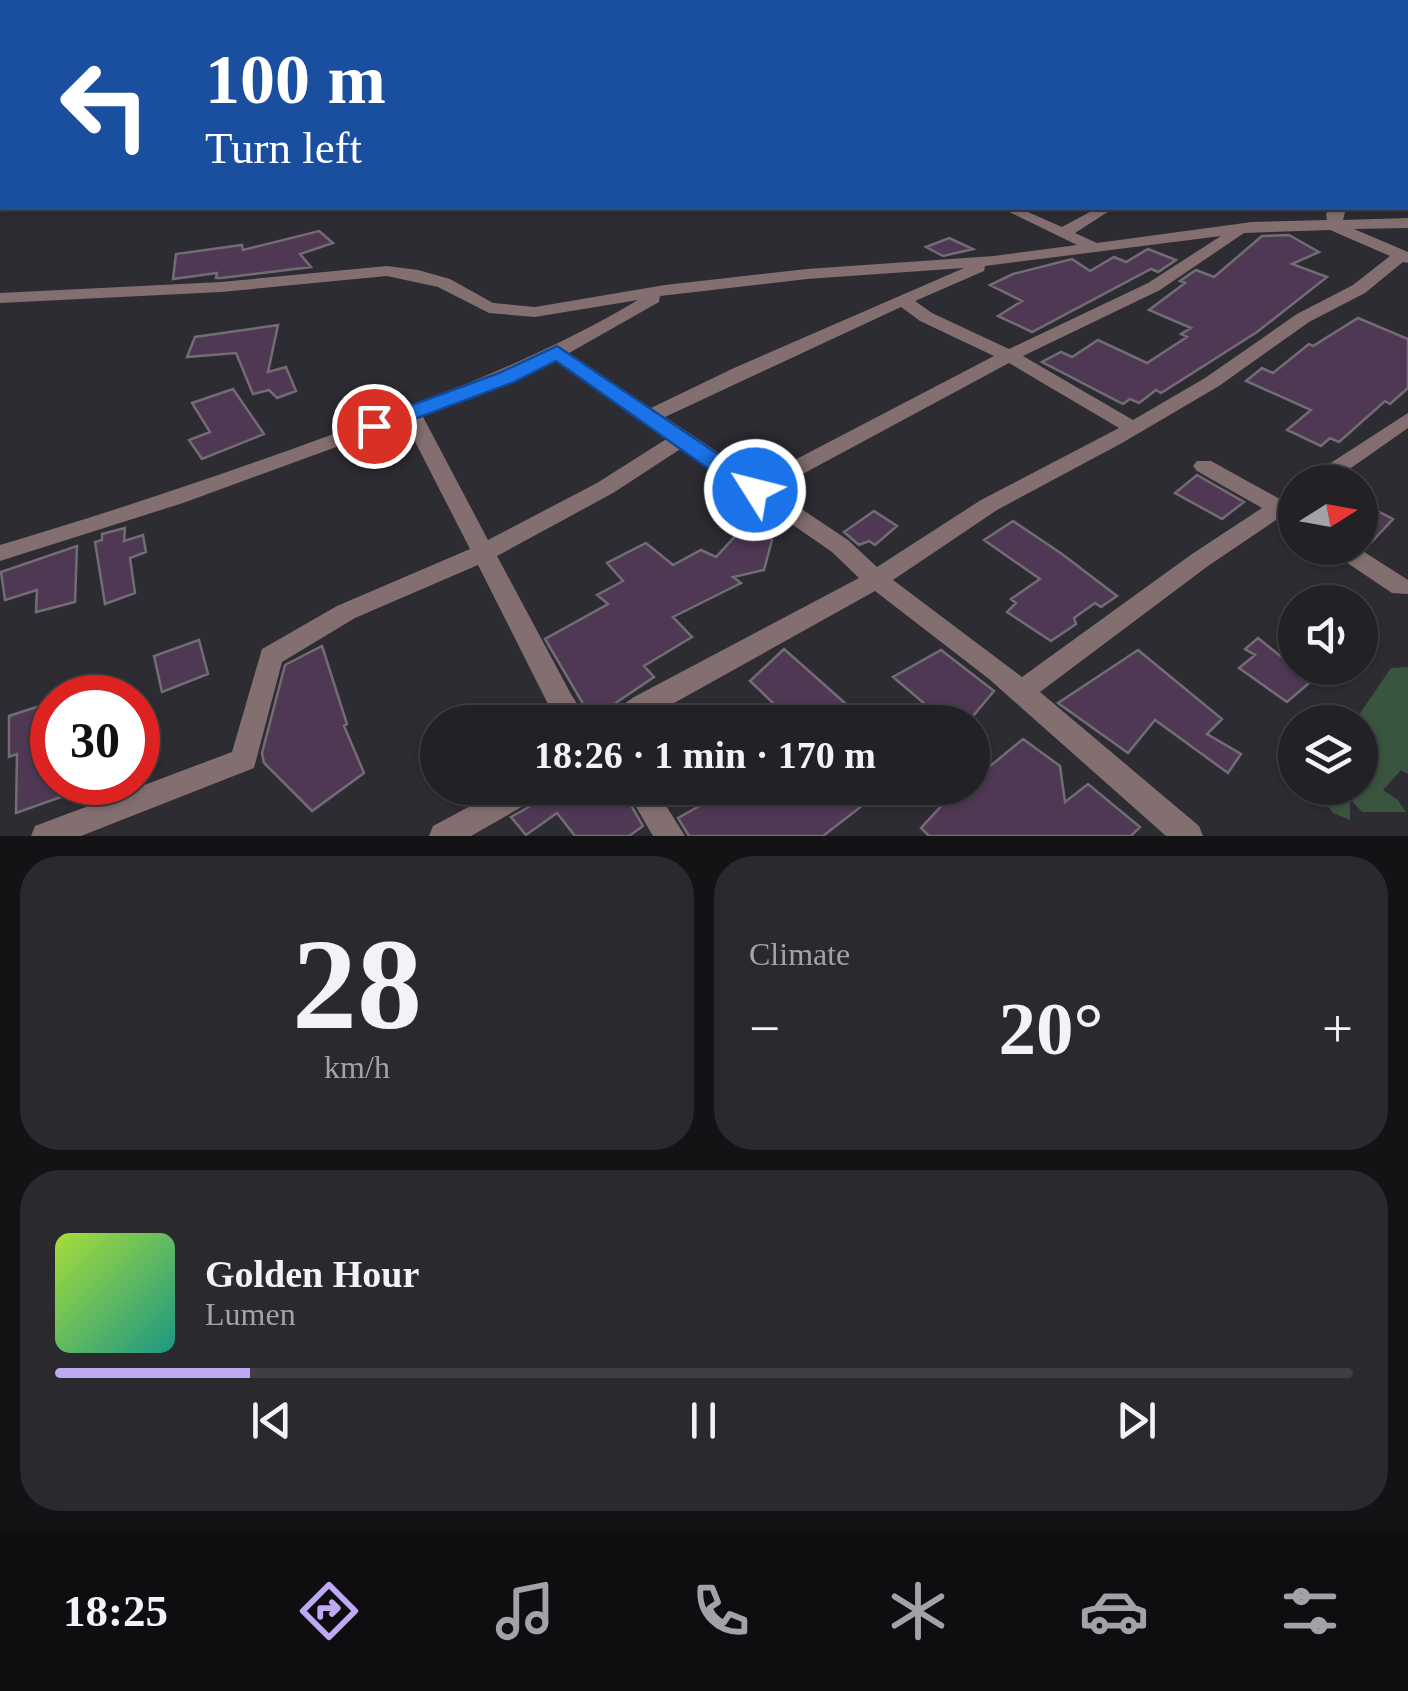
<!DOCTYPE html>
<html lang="en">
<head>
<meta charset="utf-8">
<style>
  body { margin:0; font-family:Georgia,serif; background:#2a292e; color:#f1f3f6; height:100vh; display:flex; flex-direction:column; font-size:38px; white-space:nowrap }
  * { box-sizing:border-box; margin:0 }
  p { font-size:32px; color:#a2a3a7 }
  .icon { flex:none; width:55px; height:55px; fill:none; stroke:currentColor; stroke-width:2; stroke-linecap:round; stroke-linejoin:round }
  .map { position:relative; height:836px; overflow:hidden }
  .panel { display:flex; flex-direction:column; gap:20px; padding:20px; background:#131215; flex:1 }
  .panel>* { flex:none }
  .top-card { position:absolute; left:0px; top:0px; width:1410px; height:210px; box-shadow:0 2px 8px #0004,0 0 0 2px #3f3e43; background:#1a4fa0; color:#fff; overflow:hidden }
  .needle { width:65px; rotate:79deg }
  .tools { position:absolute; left:1278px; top:465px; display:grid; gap:20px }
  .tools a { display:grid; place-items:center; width:100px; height:100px; border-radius:50%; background:#222126; box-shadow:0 2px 8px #0004,0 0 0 2px #3f3e43; font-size:50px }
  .speed { position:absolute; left:30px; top:675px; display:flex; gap:20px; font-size:50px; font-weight:700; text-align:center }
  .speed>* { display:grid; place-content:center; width:130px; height:130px; border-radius:50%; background:#222126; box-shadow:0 2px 8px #0004,0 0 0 2px #3f3e43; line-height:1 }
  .speed .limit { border:15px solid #d22; background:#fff; color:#111 }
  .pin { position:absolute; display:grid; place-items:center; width:85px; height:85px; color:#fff; margin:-42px; border:5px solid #fff; border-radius:50%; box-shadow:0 2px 10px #0007 }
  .me { position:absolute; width:110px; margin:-55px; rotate:306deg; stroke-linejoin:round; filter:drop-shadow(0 0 8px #0008) }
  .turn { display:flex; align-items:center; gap:35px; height:210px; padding:0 40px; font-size:45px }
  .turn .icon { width:130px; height:130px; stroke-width:2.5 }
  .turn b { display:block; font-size:70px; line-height:85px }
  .big { font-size:75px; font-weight:800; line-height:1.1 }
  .panel .widget { flex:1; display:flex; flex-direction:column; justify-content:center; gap:15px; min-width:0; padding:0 35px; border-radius:40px; background:#2a292e }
  .panel .dial { align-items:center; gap:0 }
  .dial b { font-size:130px; line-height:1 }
  .song { display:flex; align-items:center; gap:30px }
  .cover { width:120px; height:120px; border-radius:15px; background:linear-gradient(135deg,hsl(80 70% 55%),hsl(170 70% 35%)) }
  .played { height:10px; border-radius:5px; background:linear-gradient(90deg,#bfa8f4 15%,#3f3e43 15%) }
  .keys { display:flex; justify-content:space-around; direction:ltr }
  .heat { display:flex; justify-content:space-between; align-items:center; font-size:55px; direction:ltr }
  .panel .tiles { flex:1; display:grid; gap:20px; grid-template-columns:1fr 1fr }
  .widget:last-child { grid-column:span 2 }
  .trip { position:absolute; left:420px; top:705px; width:570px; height:100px; border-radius:50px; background:#222126; box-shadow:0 2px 8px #0004,0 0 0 2px #3f3e43; font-weight:800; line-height:100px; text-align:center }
  .tab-bar { display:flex; height:160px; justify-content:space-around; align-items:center; background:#0e0d0f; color:#a2a3a7 }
  .tab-bar .icon { width:70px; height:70px }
  .tab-bar .selected { color:#bfa8f4 }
  .tab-bar b { font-size:45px; color:#f1f3f6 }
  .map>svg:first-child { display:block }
</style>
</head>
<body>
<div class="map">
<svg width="1408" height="836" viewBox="0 0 1408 836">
  <rect width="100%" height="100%" fill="#2d2c33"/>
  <!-- green -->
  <path fill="#3a553f" d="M1408,667v107l-7,-4 -18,20 15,10 8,12h-44l-12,-13v21l-17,-7 -17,-25h44v-66h-6l37,-54z"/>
  <!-- building -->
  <path fill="#4f3854" stroke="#726c73" stroke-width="2.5" d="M319,231l14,12 -33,11 11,13 -90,11h-5l1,-5 -44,6 3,-25 66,-9 1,5z
    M1289,235l30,17 -27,12 35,13 -70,55 -96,61 -5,-3 -17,13 -9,-4 -7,5 -81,-42 19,-10 11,5 26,-17 49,23 40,-26 -6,-3 10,-6 -42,-18 36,-27 -5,-2 16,-11 18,7 48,-41z
    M949,238l24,11 -30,7 -17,-9z
    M1148,249l28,11 -18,12 -7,-3 -119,63 -34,-16 24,-15 -32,-16 23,-11 59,-15 18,12 24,-14 12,5z
    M1358,318l50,21v49l-18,16 -5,-3 -46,41 -9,-4 -9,8 -34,-16 24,-20 -65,-29 16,-13 11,5 36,-29 4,2z
    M278,325l-10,47 18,-5 10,24 -19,7 -8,-8 -16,4 -17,-41 -49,4 8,-20z
    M233,389l31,45 -62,25 -13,-19 21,-8 -18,-29z
    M1197,475l47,27 -22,17 -47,-26z
    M1360,502l33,17 -27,29 -6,-3z
    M874,511l23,15 -22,19 -6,-4 -10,4 -15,-13z
    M1013,521l49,33 55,42 -16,11 -6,-4 -21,15 2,6 -25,17 -44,-29 9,-9 -5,-4 29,-20 -56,-39z
    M125,528l-1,13 19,-6 3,17 -16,6 5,35 -30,11 -10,-62 7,-2v-6z
    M757,528l15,12 -8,30 -31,7 8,6 -68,34 19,20 -48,29 10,11 -62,42 -47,-80 63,-35 -11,-9 26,-14 -16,-18 39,-20 27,22 28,-15 15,7 25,-27z
    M77,546l-2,56 -39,10 1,-22 -32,10 -4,-28z
    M1258,638l37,30 20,10 -28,24 -48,-34 16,-13 -10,-6z
    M199,640l9,34 -46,18 -8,-36z
    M322,646l25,78 -3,2 20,47 -52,38 -48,-48 -2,-10 23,-88z
    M784,649l62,55 19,18h-72l-43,-41z
    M941,650l53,41 -26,31h-22l-53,-45z
    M1138,650l84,69 -15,15 34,20 -13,19 -73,-53 -27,33 -70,-50z
    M52,702v80l43,3 -79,28 1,-59 -8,3v-41z
    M1023,739l37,27 5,36 23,-18 52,43 -9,9h-202l-8,-8 37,-40h14v-7z
    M547,788h74l22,38 -14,10h-54l-18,-23 -31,22 -15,-18 30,-17z
    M732,788h120l15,14 -44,34h-134l-11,-18z"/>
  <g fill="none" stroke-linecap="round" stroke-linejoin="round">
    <!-- minor -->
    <path fill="#836f6f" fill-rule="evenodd" d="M1154,0h27l1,2h-25z
      M1001,208h18l43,19 35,-19h17l-39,25 22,10 155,-21 75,-2 -1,-6 5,-6h15l-3,12 65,-2v10l-54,1 54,23v11l-5,-1 -38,31 -56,29 -90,64 -97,57 -125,67 -104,70 129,97 170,-123 70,-46 -65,-37 -4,-5 4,-5h14l67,37 17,-8v35l-16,-7 -71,48 -168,126 159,134 4,10h-37l-177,-157 -114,-88 -235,131h-33l3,-8 24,-17 225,-119 -27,-26 -150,-104 -69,45 -116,63 75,140 17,26h-28l-9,-10 -74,-147 -123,53 -73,44 -28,106 -173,68h-50l4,-10 197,-74 30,-103 75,-43 133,-57 -65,-127 -222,81 -183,58v-16c115,-34 227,-72 339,-113 103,-37 205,-76 299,-132l-103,17 -46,-4 -51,-26 -51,-11 -166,16 -221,11v-10l221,-11 166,-16 31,4 32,9 43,24 42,4 130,-22 142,-16 187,-13 83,-11zM1330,230l60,26 -37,29 -56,29 -92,64 -72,42 -110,-64 137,-66 84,-57zM1221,236l-73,47 -139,66 -77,-36 -17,-12 69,-30 1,-5zM964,268l-230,100 -83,40 -82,-55 90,-51 1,-6 147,-17zM901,307l19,14 74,35 -236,123 -93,-62zM554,360l114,78 -71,45 -109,57 -66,-125zM1009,363l110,65 -138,72 -104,67 -29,-27 -75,-50z
      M1408,413v15l-77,54h-24l2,-5z
      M1330,548h28l50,32v14l-16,-1 -58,-39z
      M504,788h39l-4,9 -68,39h-42l4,-10z
      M625,788h30l30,48h-32z"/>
  </g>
  <!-- route -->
  <path fill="#1a73e8" stroke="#114b97" stroke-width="2.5" d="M557,346l207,139 4,5 -4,6h-17l-191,-135 -42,21 -132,49 -8,2 -11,-7 3,-4 133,-49z"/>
</svg>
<div class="tools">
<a><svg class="needle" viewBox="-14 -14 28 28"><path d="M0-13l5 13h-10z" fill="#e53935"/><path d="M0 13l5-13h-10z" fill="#a2a3a7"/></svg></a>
<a><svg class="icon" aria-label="sound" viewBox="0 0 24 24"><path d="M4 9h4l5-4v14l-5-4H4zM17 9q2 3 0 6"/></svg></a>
<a><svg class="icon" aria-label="layers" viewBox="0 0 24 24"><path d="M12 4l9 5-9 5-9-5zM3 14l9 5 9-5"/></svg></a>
</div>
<div class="speed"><div class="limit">30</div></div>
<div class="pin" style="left:374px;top:426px;background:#d93025"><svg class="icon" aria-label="arrive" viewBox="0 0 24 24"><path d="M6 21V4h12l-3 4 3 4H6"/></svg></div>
<svg class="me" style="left:755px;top:490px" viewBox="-20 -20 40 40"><circle r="17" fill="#1a73e8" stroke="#fff" stroke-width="3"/><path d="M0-11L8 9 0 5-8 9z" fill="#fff"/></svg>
<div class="trip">18:26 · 1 min · 170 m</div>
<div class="top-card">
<div class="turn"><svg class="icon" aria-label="left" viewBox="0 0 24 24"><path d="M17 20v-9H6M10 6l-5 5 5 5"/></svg><div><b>100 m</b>Turn left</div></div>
</div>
</div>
<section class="panel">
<div class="tiles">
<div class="widget dial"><b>28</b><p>km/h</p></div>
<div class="widget"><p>Climate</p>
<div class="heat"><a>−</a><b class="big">20°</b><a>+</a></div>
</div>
<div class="widget">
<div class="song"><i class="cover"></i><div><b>Golden Hour</b><p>Lumen</p></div></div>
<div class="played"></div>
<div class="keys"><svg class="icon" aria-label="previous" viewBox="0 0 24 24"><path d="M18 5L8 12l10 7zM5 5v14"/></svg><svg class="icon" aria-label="pause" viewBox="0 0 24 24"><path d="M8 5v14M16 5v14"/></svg><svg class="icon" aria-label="next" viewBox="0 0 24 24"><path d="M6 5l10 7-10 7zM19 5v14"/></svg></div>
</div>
</div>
</section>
<nav class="tab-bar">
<b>18:25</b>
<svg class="icon selected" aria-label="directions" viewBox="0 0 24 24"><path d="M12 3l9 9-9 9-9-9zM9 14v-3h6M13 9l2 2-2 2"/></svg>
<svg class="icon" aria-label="music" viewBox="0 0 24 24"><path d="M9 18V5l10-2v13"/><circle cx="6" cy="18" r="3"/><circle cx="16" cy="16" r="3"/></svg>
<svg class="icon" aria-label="phone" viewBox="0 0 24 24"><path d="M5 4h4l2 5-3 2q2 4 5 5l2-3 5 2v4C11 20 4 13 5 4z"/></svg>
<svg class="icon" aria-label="climate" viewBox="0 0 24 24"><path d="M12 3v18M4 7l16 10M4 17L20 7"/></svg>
<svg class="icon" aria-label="car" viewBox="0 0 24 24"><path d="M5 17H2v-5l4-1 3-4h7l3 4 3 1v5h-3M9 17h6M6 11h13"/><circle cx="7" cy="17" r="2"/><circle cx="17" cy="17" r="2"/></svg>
<svg class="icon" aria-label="filters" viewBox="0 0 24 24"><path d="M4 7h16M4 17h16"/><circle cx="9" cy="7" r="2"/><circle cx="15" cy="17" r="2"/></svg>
</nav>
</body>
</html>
